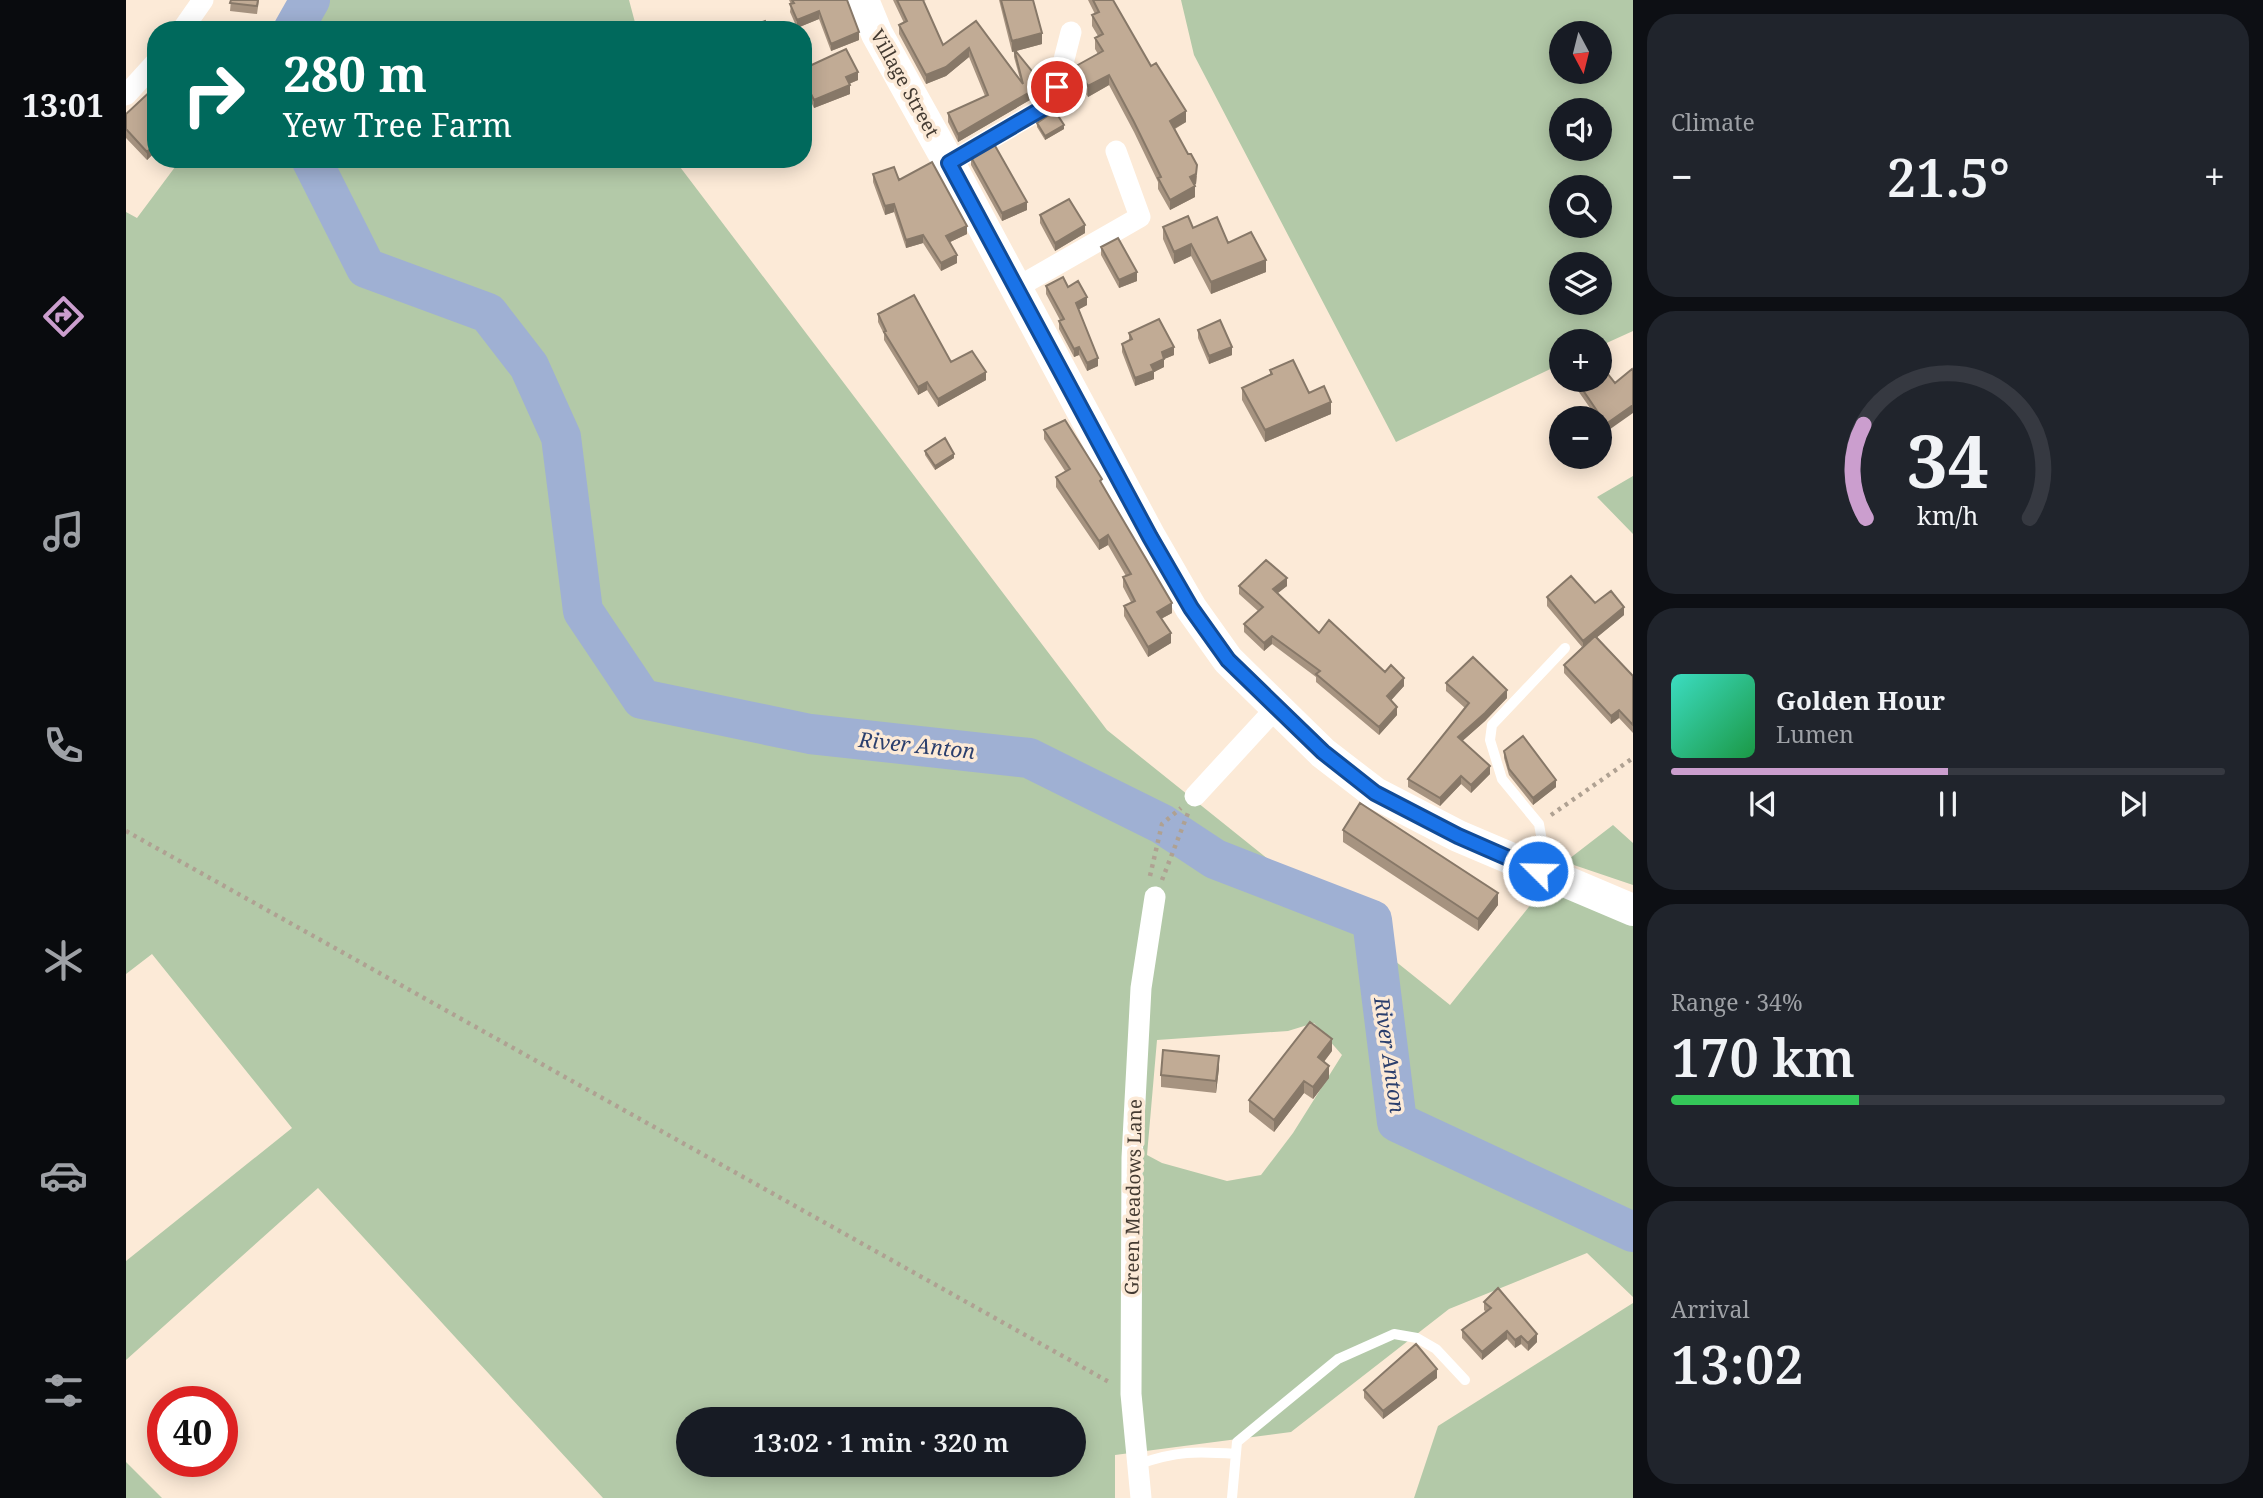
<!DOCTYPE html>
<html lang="en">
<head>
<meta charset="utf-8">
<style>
  body { margin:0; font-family:"Noto Serif",serif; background:#20242c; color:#f1f3f6; height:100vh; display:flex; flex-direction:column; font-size:26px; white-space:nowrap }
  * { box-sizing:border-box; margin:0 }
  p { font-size:23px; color:#9ea1a6 }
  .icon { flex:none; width:38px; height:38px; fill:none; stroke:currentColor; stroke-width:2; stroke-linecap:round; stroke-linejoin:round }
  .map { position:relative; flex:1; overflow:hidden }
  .drawer { display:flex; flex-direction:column; gap:14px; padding:14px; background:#0d0f14; width:630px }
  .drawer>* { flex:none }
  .hud { position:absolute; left:21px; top:21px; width:665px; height:147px; border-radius:28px; box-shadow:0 4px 18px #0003; background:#00695c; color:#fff; overflow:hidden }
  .needle { width:46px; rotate:173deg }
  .buttons { position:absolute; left:1423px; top:21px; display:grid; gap:14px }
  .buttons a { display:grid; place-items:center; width:63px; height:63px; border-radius:50%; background:#171b24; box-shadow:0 4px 18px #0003; font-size:35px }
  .speed { position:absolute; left:21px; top:1386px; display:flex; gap:14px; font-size:35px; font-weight:700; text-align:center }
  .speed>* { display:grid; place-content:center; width:91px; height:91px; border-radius:50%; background:#171b24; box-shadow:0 4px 18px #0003; line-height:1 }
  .speed .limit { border:10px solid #d22; background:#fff; color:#111 }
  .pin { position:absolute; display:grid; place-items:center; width:60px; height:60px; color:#fff; margin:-30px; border:4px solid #fff; border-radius:50%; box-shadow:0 2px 7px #0007 }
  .me { position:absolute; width:77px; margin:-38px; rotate:293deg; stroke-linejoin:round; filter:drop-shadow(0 0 5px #0008) }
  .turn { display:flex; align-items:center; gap:24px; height:147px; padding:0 21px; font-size:32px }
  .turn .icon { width:91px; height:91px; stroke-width:2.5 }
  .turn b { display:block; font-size:49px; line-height:60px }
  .big { font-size:52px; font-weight:600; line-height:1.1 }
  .drawer .widget { flex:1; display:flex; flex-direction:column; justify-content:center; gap:10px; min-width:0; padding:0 24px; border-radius:28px; background:#20242c }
  .drawer .dial { align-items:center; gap:0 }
  .dial svg { height:182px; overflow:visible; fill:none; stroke:#363941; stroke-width:7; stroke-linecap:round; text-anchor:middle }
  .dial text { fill:#f1f3f6; stroke:none }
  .song { display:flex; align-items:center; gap:21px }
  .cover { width:84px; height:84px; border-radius:10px; background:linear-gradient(135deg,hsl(170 70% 55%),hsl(140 70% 35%)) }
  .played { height:7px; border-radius:4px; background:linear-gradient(90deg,#cb9ece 50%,#363941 50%) }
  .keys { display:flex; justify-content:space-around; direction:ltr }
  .heat { display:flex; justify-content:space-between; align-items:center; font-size:38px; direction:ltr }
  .charge { height:10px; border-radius:5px; background:linear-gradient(90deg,#34c759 34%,#363941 0) }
  .trip { position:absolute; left:550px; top:1407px; width:410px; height:70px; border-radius:35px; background:#171b24; box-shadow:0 4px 18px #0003; font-weight:600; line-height:70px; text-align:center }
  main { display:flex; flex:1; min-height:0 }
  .tab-bar { display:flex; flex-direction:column; width:126px; justify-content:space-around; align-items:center; background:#090b0e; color:#9ea1a6 }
  .tab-bar .icon { width:49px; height:49px }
  .tab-bar .current { color:#cb9ece }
  .tab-bar b { font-size:32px; color:#f1f3f6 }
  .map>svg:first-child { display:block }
</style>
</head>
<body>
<main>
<nav class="tab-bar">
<b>13:01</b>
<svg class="icon current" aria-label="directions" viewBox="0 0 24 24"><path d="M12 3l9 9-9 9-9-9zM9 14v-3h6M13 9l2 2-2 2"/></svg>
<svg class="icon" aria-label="music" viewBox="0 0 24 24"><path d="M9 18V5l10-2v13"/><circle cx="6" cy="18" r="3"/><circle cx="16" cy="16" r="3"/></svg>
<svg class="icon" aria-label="phone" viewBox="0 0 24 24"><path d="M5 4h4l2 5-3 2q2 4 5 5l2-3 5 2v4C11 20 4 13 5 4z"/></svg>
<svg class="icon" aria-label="climate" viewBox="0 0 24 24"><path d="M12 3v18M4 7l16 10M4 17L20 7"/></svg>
<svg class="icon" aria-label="car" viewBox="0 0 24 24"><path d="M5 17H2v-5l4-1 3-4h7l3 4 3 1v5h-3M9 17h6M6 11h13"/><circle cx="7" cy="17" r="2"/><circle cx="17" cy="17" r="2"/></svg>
<svg class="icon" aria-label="filters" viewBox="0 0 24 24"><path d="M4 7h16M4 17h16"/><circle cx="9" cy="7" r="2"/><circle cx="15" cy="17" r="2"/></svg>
</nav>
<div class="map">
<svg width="1507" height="1498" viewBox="0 0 1507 1498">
  <rect width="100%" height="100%" fill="#fcead7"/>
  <!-- green -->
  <path fill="#b3c9a8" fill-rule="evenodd" d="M173,0h330l8,30h-360z
    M1055,0h452v331l-33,15v-5h-39v23l-165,78 -202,-387zM1474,33v39h-39v-39zM1474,110v39h-39v-39zM1474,187v39h-39v-39zM1435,264h39v39h-39z
    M55,159h493l433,571 343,275 94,-117 89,31v378l-46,-44 -138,56 -158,123 -176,23v43h-512l-285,-310 -192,172v-99l166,-133 -140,-174 -26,20v-762l11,6zM1188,1023l28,32 -49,78 -32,42 -34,6 -65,-18 -15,-8 10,-115 131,-9zM562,1419h385v46h-385z
    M1507,476v58l-36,-37z
    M1487,825l20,18v42l-68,-23z
    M1507,1303v195h-219l24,-72z
    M0,1462l36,36h-36z"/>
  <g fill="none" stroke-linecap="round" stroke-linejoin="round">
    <!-- river -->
    <path stroke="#9fb0d3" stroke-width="40" d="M167,30l17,-30
      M185,159l55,109 122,45 41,53 32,71 22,174 59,88 168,35 219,24 133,66 53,35 157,61 25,202 236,110"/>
    <!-- path -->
    <path stroke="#afa192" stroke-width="4.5" stroke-dasharray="3.5 5" stroke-linecap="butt" d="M1425,815l82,-57
      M0,831l983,551
      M1024,876l12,-52 19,-16
      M1036,880l26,-67"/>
    <!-- lane -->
    <path stroke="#fff" stroke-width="10" d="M1413,868l4,-21 -4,-23 -37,-45 -12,-39 2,-15 73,-77
      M1013,1464c38,-13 57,-13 97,-10
      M1106,1498l5,-56 101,-83 56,-25 23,4 19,11 29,31"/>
    <!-- street -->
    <path stroke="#fff" stroke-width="21" d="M56,30l21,-30
      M0,95l30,-33
      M823,163l96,-56 12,-20 14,-55
      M890,288l124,-71 -24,-66
      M1069,796l81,-88
      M1015,1498l-10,-104 1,-236 9,-170 14,-91"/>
    <!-- secondary -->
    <path stroke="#fff" stroke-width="32" d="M737,0l14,34 72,129 201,374 41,71 37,52 95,93 52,40 83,43 175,74"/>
  </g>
  <!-- wall -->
  <path fill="#a69380" d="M105,0h28l-2,14 -27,-3z
    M663,0h58l12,40 -28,11 -12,-32 -22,9 -7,-16 1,-8z
    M767,0h33l-3,1 20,44 33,-24 44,58 -6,-22v-6l-2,1 -13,-52h34l9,44 -26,7 24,39 -5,7 -77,45 -10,-20v-9l37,-17 -16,-39 -23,19 -20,8 -27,-50v-9l5,-2z
    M962,0h25l38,66 35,56 -11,7 22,47 -1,8 -2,1 1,12 -25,13 -12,-21v-7l-24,-50 -25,-47 -21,12 -12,-20v-11l22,-12 -3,-5v-11l3,-2 -6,-10v-11l3,-1z
    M677,69l55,11 -9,4 1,10 -36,14 -11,-22z
    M30,86v65l-9,9 -21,-22v-24z
    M911,123l27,6 -19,11 -8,-13z
    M845,157l56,53 -25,11 -31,-56z
    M747,174l26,6 68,54 -17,8 7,21 -16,8 -18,-28 -17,5 -12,-36 -9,3 -12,-33z
    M914,215l45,18 -30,18 -15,-28z
    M1037,227l30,1 35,15 38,29 -55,22 -20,-38 -17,8 -11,-25z
    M975,247l36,34 -18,7 -18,-33z
    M920,286l22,1 19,18 -8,4 19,57 -11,5 -8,-16 -5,2 -15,-28v-8l1,-1 -14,-26z
    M752,314l73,48 35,18 -48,27 -11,-17 -9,5 -34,-55v-6l-6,-12z
    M1072,330l34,25 -23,9 -11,-26z
    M1003,333l45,22 -10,4v8l-10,5v7l-19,7 -13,-34v-8l7,-4z
    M1144,370l61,44 -66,28 -23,-42v-12l28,-13z
    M1448,380h26l15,3 -9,49 -6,-10v-4h-3l-23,-33z
    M918,430l58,54 70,129 -11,6 10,24 -23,14 -24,-41v-10l7,-4 -8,-15v-10l3,-1 -18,-31 -9,5 -43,-63v-10l9,-6 -21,-32z
    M799,451l29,7 -19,12 -10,-15z
    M1113,586h48l-10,7 42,40 66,39 19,14 -13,14 6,15 -18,20 -63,-53v-5l-44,-33 -8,7 -20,-19v-8l14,-13 -19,-17z
    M1421,597l48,6 29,12 -27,22 36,39v57l-14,-15 -8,6 -47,-51v-8l18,-18 -35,-41z
    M1320,683l61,15 -22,23 -23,20 28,33 -19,19 -10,-9 -21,22 -32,-19v-8l57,-71 -19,-17z
    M1378,751l52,36 -23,18 -24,-30 -5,-17z
    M1217,830l155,75 -20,26 -135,-89z
    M1206,1051l-8,11 5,16 -16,21 -9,-6 -30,39 -25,-20v-12z
    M1093,1068l-3,25 -55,-6v-12z
    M1358,1302l53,40 -9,9 -7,-7 -6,4 -8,-9 -25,21 -20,-22v-8l24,-18 -2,-2z
    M1311,1378l-54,41 -19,-21v-8z"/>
  <!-- shaded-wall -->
  <path fill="#877868" d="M693,11v8l-22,9v-8z
    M733,32v8l-28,11v-7z
    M916,33v11l-30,8v-11z
    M843,48v9l-23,19 -20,8v-9z
    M732,72v8l-12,5v-8z
    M983,75v10l-21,12v-11z
    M914,81v9l-5,7 -77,45v-8z
    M724,85v9l-36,14v-8z
    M1060,111v11l-16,9v-10z
    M938,125v4l-19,11v-4z
    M30,143v8l-9,9v-8z
    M1071,165l-1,19 -6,3v-10z
    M1069,186v11l-25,13v-10z
    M901,202v8l-25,11v-8z
    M768,204v8l-9,3v-9z
    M959,225v8l-30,18v-8z
    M841,226v8l-21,10v-8z
    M797,235v8l-17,5v-8z
    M1065,244v12l-17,8v-12z
    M831,255v8l-16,8v-8z
    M1140,260v12l-55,22v-12z
    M1011,272v9l-18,7v-8z
    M961,297v8l-11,6v-8z
    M953,347v8l-5,2v-8z
    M1048,347v8l-12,5v-8z
    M1106,347v8l-23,9v-8z
    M972,358v8l-11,5v-8z
    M1038,359v8l-10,5v7l-19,7v-8l16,-13z
    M860,372v8l-48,27v-8z
    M801,382v8l-9,5v-8z
    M1205,402v12l-66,28v-12z
    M1507,405v8l-27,19v-8z
    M828,454v4l-19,12v-4z
    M982,535v10l-9,5v-9z
    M1161,578v8l-14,11v-8z
    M1046,603v10l-15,8v-9z
    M1498,607v8l-41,34v-8z
    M1045,633v10l-23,14v-10z
    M1146,636v8l-8,7v-8z
    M1278,678v8l-17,19v-9z
    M1381,690v8l-22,23 -27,24v-8z
    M1271,707v8l-18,20v-8z
    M1493,710v8l-8,6v-8z
    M1364,766v8l-19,19v-8z
    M1335,776v8l-21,22v-8z
    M1430,780v7l-23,18v-7z
    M1372,893v12l-20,26v-12z
    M1206,1039v12l-14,18v-12z
    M1093,1056v12l-3,25v-12z
    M1203,1066v12l-16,21v-12z
    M1178,1081v12l-30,39v-12z
    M1381,1331v8l-25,21v-8z
    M1411,1334v8l-9,9v-8z
    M1395,1336v8l-6,4v-8z
    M1311,1369v9l-54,41v-8z"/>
  <!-- building -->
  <path fill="#c1ab95" stroke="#877868" stroke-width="2" d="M105,0h27l-1,6 -27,-3z
    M666,0h55l12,32 -28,12 -12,-33 -22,9 -7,-16 4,-1z
    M771,0h26l20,45 33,-24 47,63 -9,-35 26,32 -5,8 -77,45 -10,-21 40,-18 -19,-47 -23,19 -20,8 -27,-50 8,-4z
    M875,0h32l9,33 -30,8z
    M967,0h20l38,66 5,-3 30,48 -16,10 18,33h3l6,11 -1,9 -6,3 5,9 -25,14 -12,-22 3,-1 -27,-55 -25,-47 -21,11 -12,-20 27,-15 -8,-13 8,-4 -11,-19 7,-3z
    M639,21l4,9h-22v-1z
    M720,49l12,23 -12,5 4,8 -36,15 -11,-22v-9z
    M30,86v57l-9,9 -21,-23v-15z
    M929,111l9,14 -19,11 -8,-13z
    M868,144l33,58 -25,11 -31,-56z
    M806,162l35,64 -21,10 11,19 -16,8 -18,-28 -17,5 -12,-36 -9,2 -12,-32 21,-7 5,13z
    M943,199l16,26 -30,18 -15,-28z
    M1062,216l5,12 24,-11 11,26 23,-11 15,28 -55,22 -20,-38 -17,8 -11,-25z
    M992,238l19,34 -18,8 -18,-33z
    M937,277l5,10 10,-6 9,16 -11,6 22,55 -11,5 -8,-16 -5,2 -15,-28 5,-2 -18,-33z
    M788,295l37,67 21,-11 14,21 -48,27 -11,-17 -9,5 -34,-55 2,-1 -8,-17z
    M1033,319l15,28 -12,5 2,7 -13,6 3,6 -19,7 -13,-34 10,-5 -3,-6z
    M1094,320l12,27 -23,9 -11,-26z
    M1167,360l16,33 15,-7 7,16 -66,28 -23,-42 30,-14 -2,-4z
    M1474,364l15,19 17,-14 1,2v34l-27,19 -30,-44h24z
    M939,420l37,59 -2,2 72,122 -15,9 14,21 -23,14 -24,-41 11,-5 -12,-24 8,-3 -23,-39 -9,6 -43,-64 14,-8 -26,-39z
    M819,438l9,16 -19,12 -10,-15z
    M1140,560l21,18 -14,11 46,44 10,-13 56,52 6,-7 13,13 -17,18 10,11 -18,20 -63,-53 4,-3 -48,-35 -8,7 -20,-19 19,-17 -24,-21z
    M1445,576l24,27 16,-12 13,16 -41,34 -36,-44z
    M1469,636l38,40v49l-14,-15 -8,6 -47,-51z
    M1347,657l34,33 -22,23 -27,24 32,29 -19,19 -10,-9 -21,22 -32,-19 61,-76 -23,-20z
    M1397,736l33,44 -23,18 -24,-29 -5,-18z
    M1234,803l138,90 -20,26 -135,-89z
    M1184,1022l22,17 -14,18 11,9 -16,21 -9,-6 -30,39 -25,-20z
    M1037,1050l56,6 -3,25 -55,-6z
    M1372,1288l39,46 -9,9 -7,-7 -6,4 -8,-9 -25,21 -20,-22 29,-22 -7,-6z
    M1290,1344l21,25 -54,42 -19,-21z"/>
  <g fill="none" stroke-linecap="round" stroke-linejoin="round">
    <defs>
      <path id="route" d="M931,87l-12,20 -96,56 201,374 41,71 37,52 95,92 52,41 83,43 80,35"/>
    </defs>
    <!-- route casing -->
    <use href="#route" stroke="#114b97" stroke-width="18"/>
    <!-- route -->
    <use href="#route" stroke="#1a73e8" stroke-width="12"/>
  </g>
  <g text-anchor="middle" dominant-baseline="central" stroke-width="7" stroke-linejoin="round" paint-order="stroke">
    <!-- street labels -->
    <g font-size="19" fill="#443b32" stroke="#fcead7">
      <text transform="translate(779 83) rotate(61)">Village Street</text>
      <text transform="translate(1007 1197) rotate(-89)">Green Meadows Lane</text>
    </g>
    <!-- water labels -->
    <g font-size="21" font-style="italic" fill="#2b3f6d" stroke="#fcead7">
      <text transform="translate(791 745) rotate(6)">River Anton</text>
      <text transform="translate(1264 1055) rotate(82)">River Anton</text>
    </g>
  </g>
</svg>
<div class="buttons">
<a><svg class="needle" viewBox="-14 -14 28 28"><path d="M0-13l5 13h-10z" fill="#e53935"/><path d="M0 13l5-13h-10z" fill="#9ea1a6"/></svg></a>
<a><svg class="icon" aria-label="sound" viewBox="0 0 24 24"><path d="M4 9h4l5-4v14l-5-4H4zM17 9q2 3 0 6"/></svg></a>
<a><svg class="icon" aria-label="search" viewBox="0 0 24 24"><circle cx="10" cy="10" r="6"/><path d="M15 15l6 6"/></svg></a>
<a><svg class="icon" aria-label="layers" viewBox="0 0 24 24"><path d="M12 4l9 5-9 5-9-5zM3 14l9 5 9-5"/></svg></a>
<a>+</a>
<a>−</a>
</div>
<div class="speed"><div class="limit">40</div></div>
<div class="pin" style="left:931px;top:87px;background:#d93025"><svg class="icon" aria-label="arrive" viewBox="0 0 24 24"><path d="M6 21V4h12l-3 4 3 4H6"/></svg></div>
<svg class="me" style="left:1412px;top:871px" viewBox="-20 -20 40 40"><circle r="17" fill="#1a73e8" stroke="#fff" stroke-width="3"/><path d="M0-11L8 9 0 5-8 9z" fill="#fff"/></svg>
<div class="trip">13:02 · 1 min · 320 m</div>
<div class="hud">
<div class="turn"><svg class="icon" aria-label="right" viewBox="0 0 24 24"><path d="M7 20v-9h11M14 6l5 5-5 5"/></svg><div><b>280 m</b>Yew Tree Farm</div></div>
</div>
</div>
<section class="drawer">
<div class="widget"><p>Climate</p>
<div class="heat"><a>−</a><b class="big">21.5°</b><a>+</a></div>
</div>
<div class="widget dial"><svg viewBox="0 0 100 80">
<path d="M14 69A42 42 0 1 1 86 69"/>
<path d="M14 69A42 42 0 0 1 13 28" stroke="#cb9ece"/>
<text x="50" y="56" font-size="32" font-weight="700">34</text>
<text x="50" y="72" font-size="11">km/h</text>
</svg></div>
<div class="widget">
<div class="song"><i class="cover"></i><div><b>Golden Hour</b><p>Lumen</p></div></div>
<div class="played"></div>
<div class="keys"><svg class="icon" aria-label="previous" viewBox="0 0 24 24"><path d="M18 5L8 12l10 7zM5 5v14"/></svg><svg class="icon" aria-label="pause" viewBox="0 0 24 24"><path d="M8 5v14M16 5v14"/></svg><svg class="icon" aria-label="next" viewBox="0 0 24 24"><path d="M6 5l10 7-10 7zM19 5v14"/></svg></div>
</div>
<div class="widget"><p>Range · 34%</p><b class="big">170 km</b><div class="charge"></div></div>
<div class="widget"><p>Arrival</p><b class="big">13:02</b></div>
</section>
</main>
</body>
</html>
